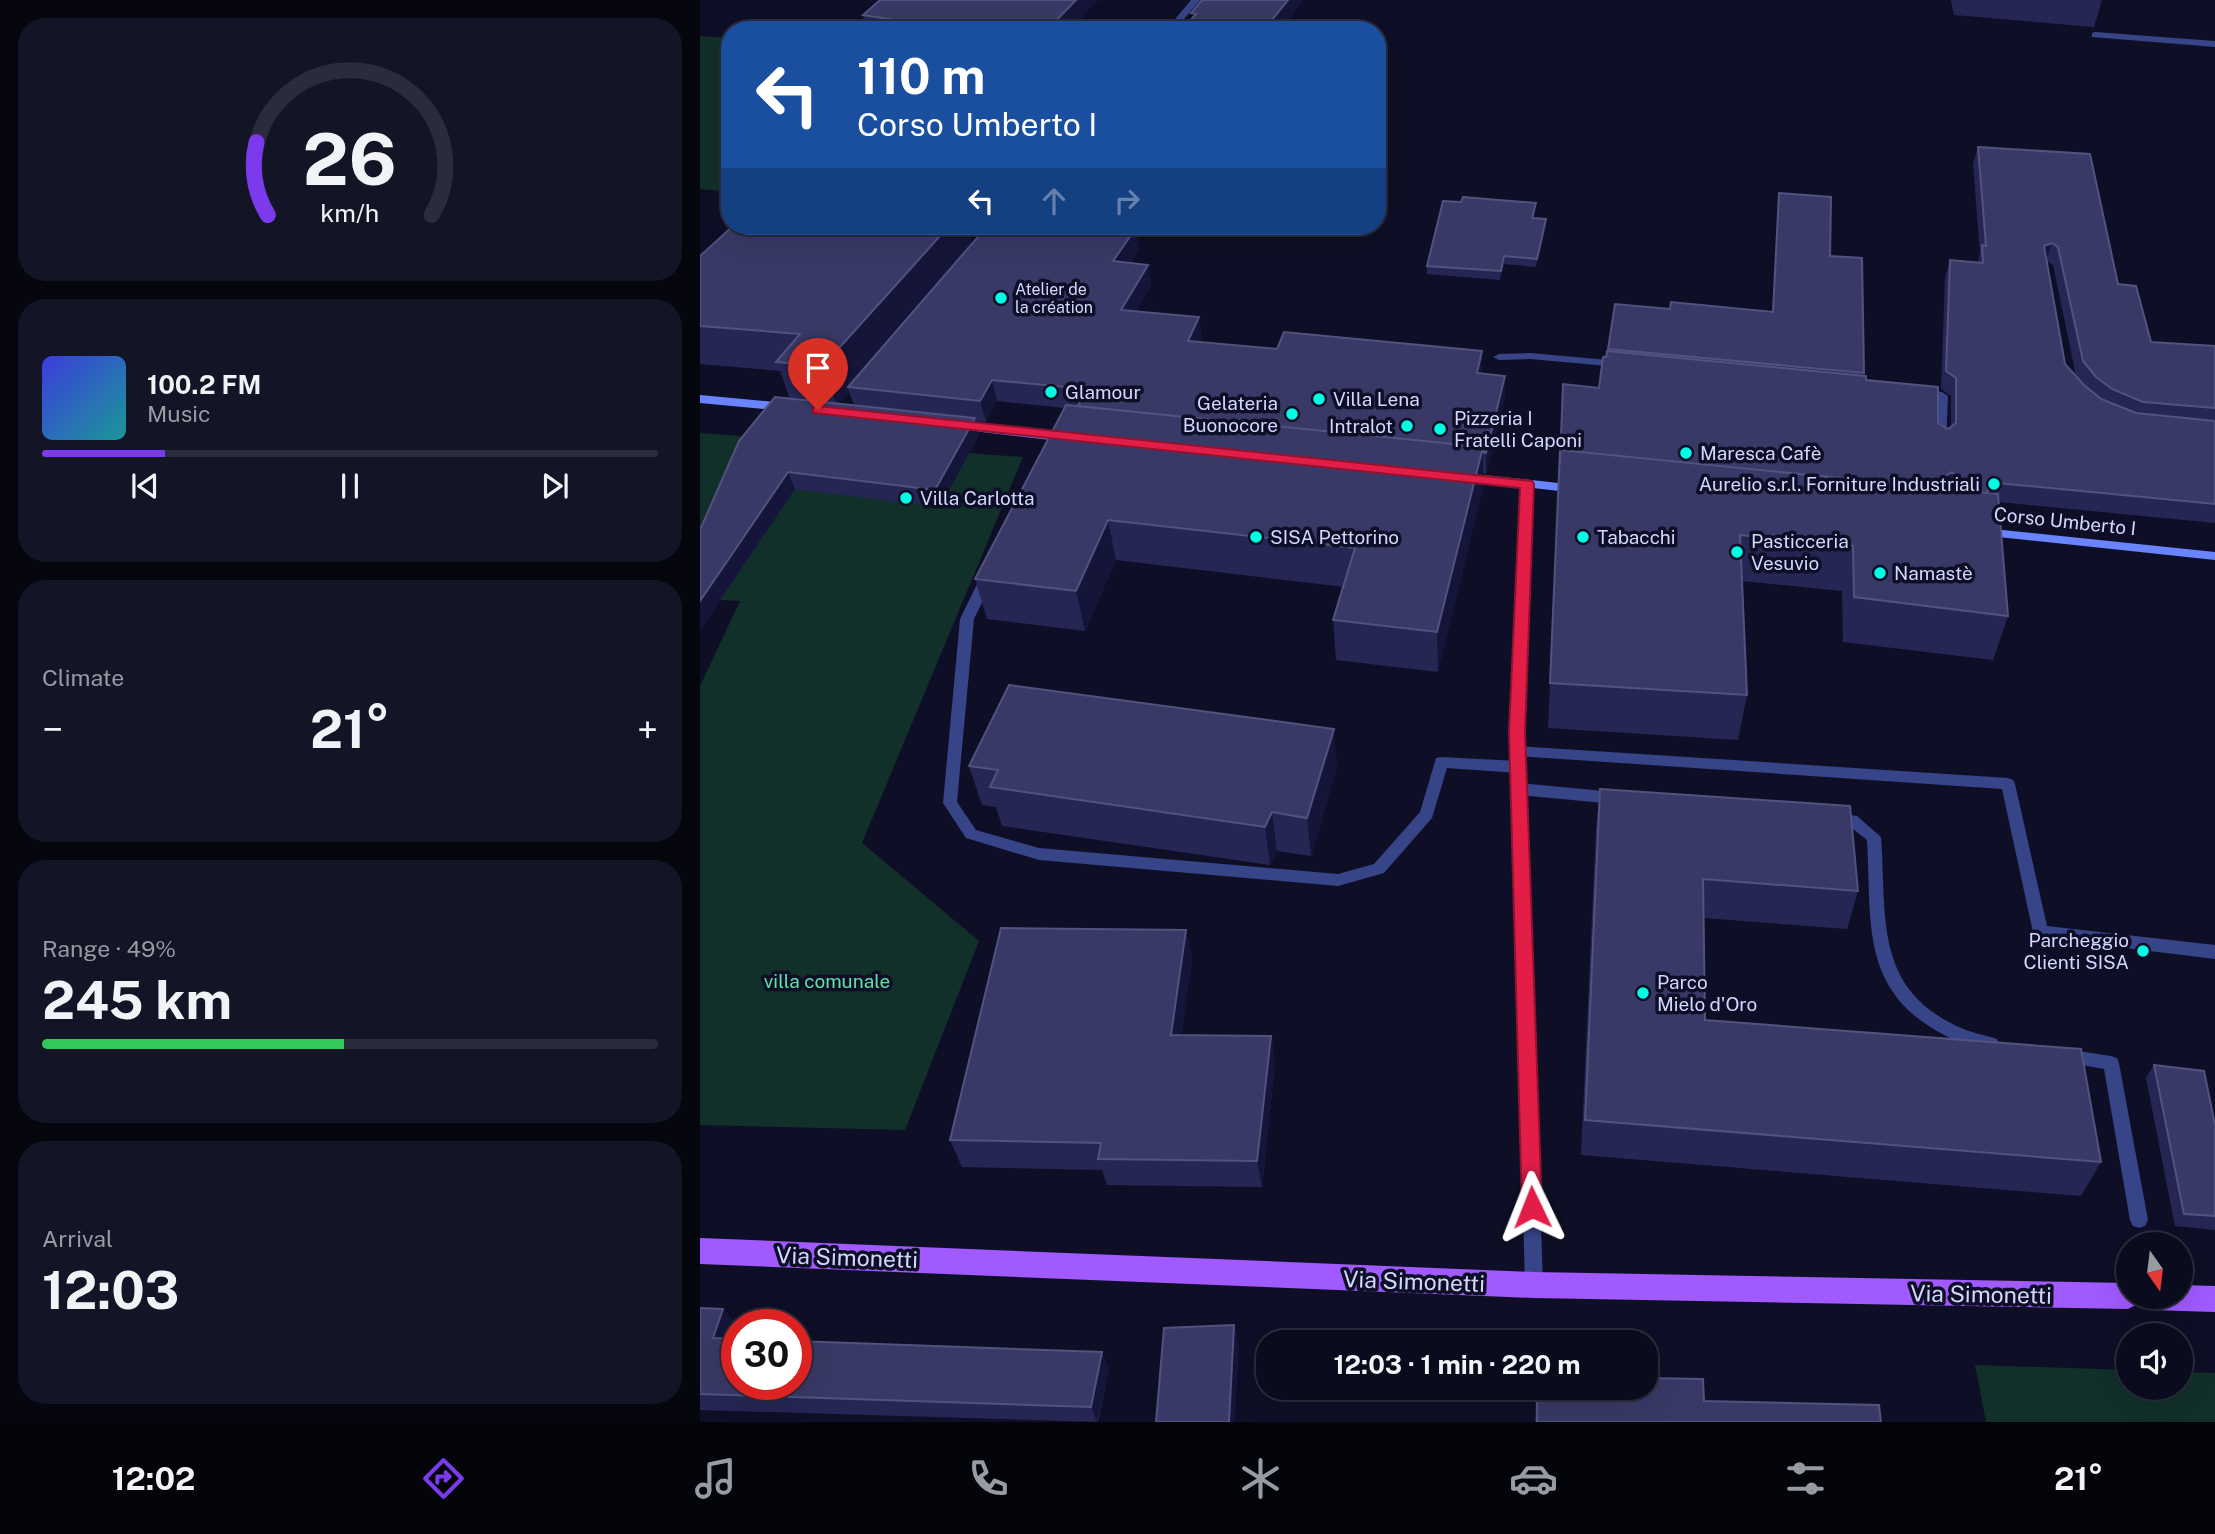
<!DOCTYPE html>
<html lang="en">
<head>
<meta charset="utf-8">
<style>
  body { margin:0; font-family:"Public Sans",sans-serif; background:#131425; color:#f1f3f6; height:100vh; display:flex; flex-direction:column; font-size:26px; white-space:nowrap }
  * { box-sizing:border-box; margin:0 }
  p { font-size:23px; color:#999ba3 }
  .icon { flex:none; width:38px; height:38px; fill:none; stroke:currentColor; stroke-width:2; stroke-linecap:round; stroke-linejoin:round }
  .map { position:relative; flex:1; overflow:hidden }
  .drawer { display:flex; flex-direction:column; gap:18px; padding:18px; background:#06060f; width:700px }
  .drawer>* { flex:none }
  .hud { position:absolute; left:21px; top:21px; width:665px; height:214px; border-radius:28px; box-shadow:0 7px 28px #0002,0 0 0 2px #2a2b3b; background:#1a4fa0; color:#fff; overflow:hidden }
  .needle { width:46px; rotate:166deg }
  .controls { position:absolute; left:1416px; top:1232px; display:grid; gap:14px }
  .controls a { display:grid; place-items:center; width:77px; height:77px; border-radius:50%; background:#0a0b1c; box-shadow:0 7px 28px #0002,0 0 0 2px #2a2b3b; font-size:35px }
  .speed { position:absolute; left:21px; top:1309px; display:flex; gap:14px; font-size:35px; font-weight:700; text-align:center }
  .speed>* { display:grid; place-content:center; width:91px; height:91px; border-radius:50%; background:#0a0b1c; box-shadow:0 7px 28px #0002,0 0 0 2px #2a2b3b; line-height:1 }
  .speed .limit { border:10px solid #d22; background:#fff; color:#111 }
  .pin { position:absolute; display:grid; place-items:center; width:60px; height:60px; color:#fff; margin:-72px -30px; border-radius:50% 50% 50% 0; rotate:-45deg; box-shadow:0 0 7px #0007 }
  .pin .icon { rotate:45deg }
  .me { position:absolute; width:77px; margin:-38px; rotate:358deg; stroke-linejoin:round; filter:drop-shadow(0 0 5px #0008) }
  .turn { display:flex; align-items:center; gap:24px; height:147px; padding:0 21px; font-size:32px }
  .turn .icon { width:91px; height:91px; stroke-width:2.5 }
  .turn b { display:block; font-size:49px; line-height:60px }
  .lanes { display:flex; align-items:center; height:66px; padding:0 21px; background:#0003; justify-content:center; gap:35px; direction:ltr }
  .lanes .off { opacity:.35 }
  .big { font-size:52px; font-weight:700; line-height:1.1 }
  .drawer .card { flex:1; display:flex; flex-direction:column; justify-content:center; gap:10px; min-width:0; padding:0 24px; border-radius:28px; background:#131425 }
  .drawer .dial { align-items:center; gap:0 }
  .dial svg { height:182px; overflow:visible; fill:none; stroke:#2a2b3b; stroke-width:7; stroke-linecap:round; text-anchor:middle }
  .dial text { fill:#f1f3f6; stroke:none }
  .song { display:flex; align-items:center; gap:21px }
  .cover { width:84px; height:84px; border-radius:10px; background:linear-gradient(135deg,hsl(240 70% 55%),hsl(180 70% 35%)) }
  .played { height:7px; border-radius:4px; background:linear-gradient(90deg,#7c3aed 20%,#2a2b3b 20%) }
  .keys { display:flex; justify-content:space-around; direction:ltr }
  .heat { display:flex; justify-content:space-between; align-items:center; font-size:38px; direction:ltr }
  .charge { height:10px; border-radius:5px; background:linear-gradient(90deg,#34c759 49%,#2a2b3b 0) }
  .trip { position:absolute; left:556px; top:1330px; width:402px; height:70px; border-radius:28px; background:#0a0b1c; box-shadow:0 7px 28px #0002,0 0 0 2px #2a2b3b; font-weight:700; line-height:70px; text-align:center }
  .menu { display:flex; height:112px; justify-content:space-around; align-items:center; background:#04040b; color:#999ba3 }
  .menu .icon { width:49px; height:49px }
  .menu .current { color:#7c3aed }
  .menu b { font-size:32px; color:#f1f3f6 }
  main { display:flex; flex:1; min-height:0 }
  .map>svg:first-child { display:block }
</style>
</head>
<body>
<main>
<section class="drawer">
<div class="card dial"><svg viewBox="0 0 100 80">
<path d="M14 69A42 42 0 1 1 86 69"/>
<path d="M14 69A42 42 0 0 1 9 37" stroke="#7c3aed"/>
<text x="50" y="56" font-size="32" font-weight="700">26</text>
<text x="50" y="72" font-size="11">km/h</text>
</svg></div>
<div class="card">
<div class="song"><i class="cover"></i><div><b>100.2 FM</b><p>Music</p></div></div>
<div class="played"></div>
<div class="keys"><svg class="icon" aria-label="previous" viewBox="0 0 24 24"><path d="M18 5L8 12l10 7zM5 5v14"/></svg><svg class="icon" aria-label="pause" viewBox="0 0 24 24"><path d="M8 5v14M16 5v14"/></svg><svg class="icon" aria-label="next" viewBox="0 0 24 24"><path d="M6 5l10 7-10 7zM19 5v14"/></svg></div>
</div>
<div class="card"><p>Climate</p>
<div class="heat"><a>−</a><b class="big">21°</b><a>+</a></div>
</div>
<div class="card"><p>Range · 49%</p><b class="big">245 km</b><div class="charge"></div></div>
<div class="card"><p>Arrival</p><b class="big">12:03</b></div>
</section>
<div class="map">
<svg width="1515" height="1422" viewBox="0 0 1515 1422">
  <rect width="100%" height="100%" fill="#0e0f26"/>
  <!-- green -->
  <path fill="#113029" d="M0,36l30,2v154l-30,-3z
    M0,433l323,24 -161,386 117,98 -74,189 -205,-5v-439l40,-85 -40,-2z
    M1275,1365l153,5v18h52l1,-16 34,1v49h-229z"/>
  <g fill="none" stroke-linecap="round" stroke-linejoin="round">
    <!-- lane -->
    <path fill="#374487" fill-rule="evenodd" d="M1395,32l120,9v6l-123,-10v-4z
      M288,572l7,4 -21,43 -17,183 19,28 63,18 299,26 36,-10 46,-52 16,-54 5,-1 77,4 5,2 2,4 -2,4 -5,2 -71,-5 -15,50 -48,55 -46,13 -299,-26 -73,-22 -23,-35 17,-184 21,-43z
      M818,746l490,32 5,2 2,4 32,142 168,19v14l-181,-22 -32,-148 -484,-33 -5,-1 -2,-4 2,-4z
      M819,783l96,9 5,2 2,4 -2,4 -5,2 -96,-9 -5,-2 -2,-4 2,-4z
      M1134,812l23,4 24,21c6,80 -8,152 80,191 11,5 24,7 36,11l2,5 -2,5c-14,5 -38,-6 -51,-13 -87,-44 -74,-114 -79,-196l-19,-15 -19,-3 -2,-4 2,-4z
      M1366,1049l45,7 6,2 2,5 29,157 -3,6 -6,2 -6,-2 -3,-6 -26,-151 -44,-8 -2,-5 2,-5z"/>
    <!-- street -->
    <path fill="#374487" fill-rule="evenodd" d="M491,0h9l-25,30h-9z
      M296,226h10l-18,22h-8l-1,-2z
      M830,353l89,8 6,3 -6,3 -89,-8 -31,1 -6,-3 6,-3z
      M1221,390l21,2 6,4 -2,48h-8l-2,-3v-42l-19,-2v-6z
      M827,480l6,4 -9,248 19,553 -3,6 -6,3 -6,-3 -3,-6 -15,-553 11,-248z"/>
    <!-- secondary -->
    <path fill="#6a84ff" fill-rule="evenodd" d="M0,395l86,8 6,4 -6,4 -86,-8z
      M260,422l108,12 6,4 -6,4 -112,-13 -2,-3z
      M764,473l113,12 6,4 -6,4 -117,-13 -2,-3z
      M1283,528l232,24v8l-236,-25 -2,-3z"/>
    <!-- primary -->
    <path fill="#a05aff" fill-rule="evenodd" d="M0,1238l834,34 594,11v14h52v-12l35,1v26l-65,-2 -10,-4 -1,-3 -11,6 -594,-11 -834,-34z"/>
  </g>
  <!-- wall -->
  <path fill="#262655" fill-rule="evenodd" d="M180,0h218l-29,30h-202l-4,-15z
    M1251,0h151l-8,27 -140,-12z
    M1278,147l140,137 33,58 64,4v177l-216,-21 9,114 -15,44 -150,-18 -1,-51 -100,-10 5,114 -9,45 -190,-12 15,-344 36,4 9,-37 7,-47 55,5 102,3 7,-119 51,63 34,117 -1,3 3,4 82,49 3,-2v-31l-10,-7 4,-111 5,-18 28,3 2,-10 -7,-89zM1347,261l6,4 23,111 -11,-12z
    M835,212l-1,6 12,9 -10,40 -32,-3 -4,16 -73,-6v-8z
    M33,226h234l5,18 33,-9 134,14 -9,14 21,23 -15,25 66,27 -2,5 281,30 24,24 -19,77 -3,-1v14l-45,185 -102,-12 -3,-40 11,-33 -228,-27 -31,71 -98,-12 -12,-40 89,-171 -67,-7 -11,21 -11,-1 4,14 -39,72 -145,-18 -95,141v-100l90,-131 -10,-28 -80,-7v-108zM149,392l5,13 -15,-1z
    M269,766l368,2 -26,88 -34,-5 -7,14 -268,-39 -6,-19 -14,-2z
    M900,789l258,102 -11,38 -143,-11 1,102 396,142 -20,34 -500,-41 15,-327z
    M486,930l6,29 -11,76 90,1 4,28 -13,123 -155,-2 -5,-15 -140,-3 -12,-27z
    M1454,1065l61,60v105l-40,-4 -29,-148z
    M0,1308l23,1 13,16 -4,14 377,29 -11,54 -398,-12z
    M836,1388h111l57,13 177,21h-346z"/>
  <!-- shaded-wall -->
  <path fill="#15153a" d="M376,0h22l-29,30h-22z
    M588,0h16l-23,30h-17z
    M225,20l3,10h-5l-2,-6z
    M846,219v8l-10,40 1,-8z
    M249,226h18l6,23 -125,138 1,5 -12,15 -14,-41z
    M436,228l3,21 -23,32 -3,-20z
    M1352,243l-6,18 -2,-15z
    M804,256v8l-4,16 1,-9z
    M448,265l3,21 -27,45 -3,-21z
    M499,317l3,21 -11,25 -3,-22z
    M782,351v21l-5,22v-21z
    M805,376v21l-19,77v-21z
    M292,380l5,21 -11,21 -6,-21z
    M275,418l4,17 -39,72 -5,-17z
    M783,447v40l-45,185 -1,-40z
    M88,472l7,17 -95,141v-29z
    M1252,472l-6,19 -10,6 5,-18z
    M408,520l8,40 -31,71 -9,-40z
    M634,729l3,39 -26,88 -4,-38z
    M572,812l5,39 -7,14 -5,-38z
    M486,930l6,29 -15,103 -6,-27z
    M571,1036l4,28 -13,123 -5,-26z
    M23,1309l13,16 -9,30 -14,-17z
    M534,1325l5,19 -4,78h-6z
    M402,1352l7,16 -12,54 -6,-15z"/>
  <!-- building -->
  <path fill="#393967" stroke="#51527f" stroke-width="2" d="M180,0h196l-29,30h-54l-68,-10 -4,4 -58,-9z
    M502,0h86l-24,30h-82l14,-16 -5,-1z
    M1278,147l112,7 28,130 18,2 15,56 64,4v62l-72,-6 -31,-13 -16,-12 -13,-16 -25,-114 -6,-4 -8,3 21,118 19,21 17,14 35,14 79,8v83l-228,-22 1,11 -29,-3v-12l-7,-6 -11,7 1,9 -382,-38v13l3,-79 36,4 4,-31h3l1,-6 259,25v4l72,7v36l10,6 8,-6v-45l-10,-7 4,-111 33,3 -1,-18 4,1z
    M1079,193l52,4 -1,59 32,2 2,115 -256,-24 7,-45 55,5 1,-7 102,10z
    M763,197l73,6 -4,15 14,1 -9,40 -33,-3 -3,15 -74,-5 16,-65 18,1z
    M33,226h216l-126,140 -47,-4 24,-28 -100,-8v-70z
    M313,226h107l16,2 -23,33 35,4 -27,45 78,7 -11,24 89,8 7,-17 198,19 -5,22 28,3 -19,77 -3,-1v-5l-405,-41 9,-17 -95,-9 -12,21 -132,-14 135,-156 22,4z
    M75,397l200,21 -40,72 -147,-18 -88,129v-71l39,-89z
    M366,405l417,42 -46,185 -104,-12 22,-72 -247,-28 -32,71 -101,-12z
    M860,450l438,44 10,122 -154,-19 -1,-51 -113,-11 7,160 -197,-12z
    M309,685l325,44 -27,89 -35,-6 -7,15 -275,-40 8,-17 -29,-4z
    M900,789l250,17 8,85 -155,-12 2,141 376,29 20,113 -516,-42z
    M301,928l185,2 -15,105 100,1 -14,125 -159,-2 3,-16 -151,-3z
    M1454,1065l50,6 11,54v91l-31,-2z
    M0,1308l23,1 -10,29 24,1v45h59v-43l306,11 -11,55 -391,-13z
    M534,1325l-5,97h-73l8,-94z
    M947,1378l56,1 1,22 175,4 2,17h-344v-34h110z"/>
  <!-- route -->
  <path fill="#e11d48" stroke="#92132f" stroke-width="2" d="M118,406l714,75 2,3 -9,248 17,475 -3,7 -7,2 -8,-2 -2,-7 -13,-475 11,-244 -707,-75v-6z"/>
  <!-- markers -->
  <g fill="#00fee4" stroke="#0e0f26" stroke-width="2.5">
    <circle cx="301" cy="298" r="7"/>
    <circle cx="351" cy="392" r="7"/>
    <circle cx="619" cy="399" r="7"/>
    <circle cx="592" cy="414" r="7"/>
    <circle cx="707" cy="426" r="7"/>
    <circle cx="740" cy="429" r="7"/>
    <circle cx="986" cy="453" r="7"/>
    <circle cx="1294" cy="484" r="7"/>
    <circle cx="206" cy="498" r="7"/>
    <circle cx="556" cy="537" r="7"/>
    <circle cx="883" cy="537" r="7"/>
    <circle cx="1037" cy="552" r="7"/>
    <circle cx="1180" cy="573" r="7"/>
    <circle cx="1443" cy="951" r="7"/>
    <circle cx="943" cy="993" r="7"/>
  </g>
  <g text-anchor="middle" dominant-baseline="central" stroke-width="7" stroke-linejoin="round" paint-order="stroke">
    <!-- far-poi labels -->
    <g font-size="16" fill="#d3d7ff" stroke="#0e0f26" text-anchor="start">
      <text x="315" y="289">Atelier de<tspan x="315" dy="18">la création</tspan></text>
    </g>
    <!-- poi labels -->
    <g font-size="19" fill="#d3d7ff" stroke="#0e0f26" text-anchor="start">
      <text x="365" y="392">Glamour</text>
      <text x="633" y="399">Villa Lena</text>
      <text x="578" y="403" text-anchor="end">Gelateria<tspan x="578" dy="22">Buonocore</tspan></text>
      <text x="754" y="418">Pizzeria I<tspan x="754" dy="22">Fratelli Caponi</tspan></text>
      <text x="693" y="426" text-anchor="end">Intralot</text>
      <text x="1000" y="453">Maresca Cafè</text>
      <text x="1280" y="484" text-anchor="end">Aurelio s.r.l. Forniture Industriali</text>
      <text x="220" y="498">Villa Carlotta</text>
      <text x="570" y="537">SISA Pettorino</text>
      <text x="897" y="537">Tabacchi</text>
      <text x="1051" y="541">Pasticceria<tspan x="1051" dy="22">Vesuvio</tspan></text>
      <text x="1194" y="573">Namastè</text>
      <text x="1429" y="940" text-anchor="end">Parcheggio<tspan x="1429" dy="22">Clienti SISA</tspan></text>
      <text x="957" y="982">Parco<tspan x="957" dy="22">Mielo d'Oro</tspan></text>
    </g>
    <!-- street labels -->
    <g font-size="19" fill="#d3d7ff" stroke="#0e0f26">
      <text transform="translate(1365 521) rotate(6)">Corso Umberto I</text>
    </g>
    <!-- park labels -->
    <g font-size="19" fill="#5ae4a5" stroke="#0e0f26">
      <text x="127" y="981">villa comunale</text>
    </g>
    <!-- near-street labels -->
    <g font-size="23" fill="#d3d7ff" stroke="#0e0f26">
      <text transform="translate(147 1257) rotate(2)">Via Simonetti</text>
      <text transform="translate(714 1281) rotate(2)">Via Simonetti</text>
      <text transform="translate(1281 1294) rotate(1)">Via Simonetti</text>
    </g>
  </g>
</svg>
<div class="controls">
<a><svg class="needle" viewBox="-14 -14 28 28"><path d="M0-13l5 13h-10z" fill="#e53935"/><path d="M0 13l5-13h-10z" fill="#999ba3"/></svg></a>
<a><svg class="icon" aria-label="sound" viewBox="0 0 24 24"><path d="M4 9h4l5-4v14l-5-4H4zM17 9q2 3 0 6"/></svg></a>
</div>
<div class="speed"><div class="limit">30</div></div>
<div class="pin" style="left:118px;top:410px;background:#d93025"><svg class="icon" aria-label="arrive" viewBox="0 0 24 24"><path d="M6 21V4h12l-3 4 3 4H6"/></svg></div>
<svg class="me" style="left:832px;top:1207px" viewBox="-20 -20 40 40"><path d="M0-17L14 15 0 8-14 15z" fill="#e11d48" stroke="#fff" stroke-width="4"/></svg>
<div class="trip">12:03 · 1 min · 220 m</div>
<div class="hud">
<div class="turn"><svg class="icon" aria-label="left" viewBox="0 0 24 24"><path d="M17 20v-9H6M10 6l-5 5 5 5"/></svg><div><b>110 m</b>Corso Umberto I</div></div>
<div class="lanes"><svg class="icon" aria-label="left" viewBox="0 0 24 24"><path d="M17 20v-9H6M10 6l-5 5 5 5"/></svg><svg class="icon off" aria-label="ahead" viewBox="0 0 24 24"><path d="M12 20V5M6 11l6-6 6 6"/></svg><svg class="icon off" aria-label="right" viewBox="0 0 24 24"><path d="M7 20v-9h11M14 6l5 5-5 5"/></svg></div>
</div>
</div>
</main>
<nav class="menu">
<b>12:02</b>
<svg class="icon current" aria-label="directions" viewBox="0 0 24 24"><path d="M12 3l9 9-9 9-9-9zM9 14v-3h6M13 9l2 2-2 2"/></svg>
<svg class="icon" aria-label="music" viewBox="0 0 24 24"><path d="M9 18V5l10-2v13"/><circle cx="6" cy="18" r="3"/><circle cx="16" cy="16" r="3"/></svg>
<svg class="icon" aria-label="phone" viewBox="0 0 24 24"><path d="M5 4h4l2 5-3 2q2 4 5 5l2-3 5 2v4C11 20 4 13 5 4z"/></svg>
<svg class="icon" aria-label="climate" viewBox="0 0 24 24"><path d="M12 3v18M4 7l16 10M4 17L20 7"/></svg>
<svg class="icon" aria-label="car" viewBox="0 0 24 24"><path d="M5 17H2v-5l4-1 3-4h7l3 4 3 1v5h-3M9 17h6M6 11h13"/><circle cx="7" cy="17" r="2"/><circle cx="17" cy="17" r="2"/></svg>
<svg class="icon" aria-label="filters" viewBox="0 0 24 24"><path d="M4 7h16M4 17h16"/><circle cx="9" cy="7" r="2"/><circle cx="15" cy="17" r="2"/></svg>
<b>21°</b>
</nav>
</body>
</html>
